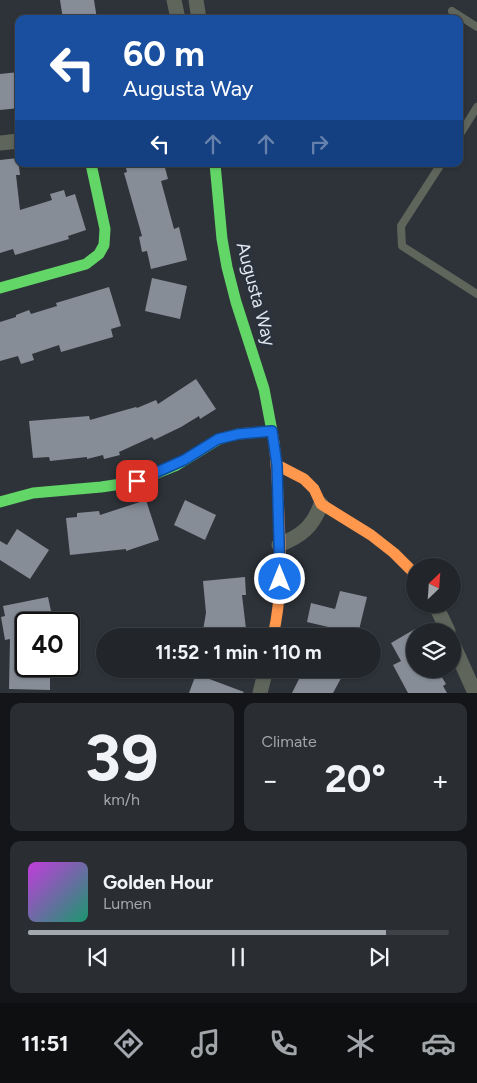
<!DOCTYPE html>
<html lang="en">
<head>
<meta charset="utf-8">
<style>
  body { margin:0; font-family:Figtree,sans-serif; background:#2a2e33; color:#f1f3f6; height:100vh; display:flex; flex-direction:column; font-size:19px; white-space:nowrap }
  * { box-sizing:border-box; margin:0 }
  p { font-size:16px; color:#a2a5a9 }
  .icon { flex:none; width:28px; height:28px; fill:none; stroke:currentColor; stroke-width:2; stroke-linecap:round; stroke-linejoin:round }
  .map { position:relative; height:693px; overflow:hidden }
  .panel { display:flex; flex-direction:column; gap:10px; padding:10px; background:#131518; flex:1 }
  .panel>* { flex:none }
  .banner { position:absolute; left:15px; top:15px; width:448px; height:152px; border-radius:10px; box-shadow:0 1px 4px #0004,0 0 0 1px #3f4347; background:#1a4fa0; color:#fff; overflow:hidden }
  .needle { width:32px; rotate:25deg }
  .controls { position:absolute; left:406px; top:558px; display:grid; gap:10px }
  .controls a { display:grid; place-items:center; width:55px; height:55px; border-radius:50%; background:#22262b; box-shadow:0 1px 4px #0004,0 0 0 1px #3f4347; font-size:25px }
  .speed { position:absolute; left:15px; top:612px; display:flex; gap:10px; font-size:25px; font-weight:700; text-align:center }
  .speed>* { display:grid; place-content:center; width:65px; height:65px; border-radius:50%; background:#22262b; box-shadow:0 1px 4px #0004,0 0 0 1px #3f4347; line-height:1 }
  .speed .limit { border:2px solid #111; border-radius:8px; background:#fff; color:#111 }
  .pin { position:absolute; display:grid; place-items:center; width:42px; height:42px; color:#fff; margin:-21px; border-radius:10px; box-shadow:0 2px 8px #0006 }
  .me { position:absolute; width:55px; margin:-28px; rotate:0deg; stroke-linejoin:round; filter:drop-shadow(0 0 4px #0008) }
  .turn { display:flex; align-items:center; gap:18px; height:105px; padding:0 25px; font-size:22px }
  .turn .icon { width:65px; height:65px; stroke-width:2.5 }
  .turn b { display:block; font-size:35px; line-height:42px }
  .lanes { display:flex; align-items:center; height:48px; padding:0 25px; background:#0003; justify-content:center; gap:25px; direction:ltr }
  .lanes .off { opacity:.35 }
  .big { font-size:38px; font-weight:700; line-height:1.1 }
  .panel .card { flex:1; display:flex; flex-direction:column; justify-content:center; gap:8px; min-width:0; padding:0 18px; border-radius:10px; background:#2a2e33 }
  .panel .dial { align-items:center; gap:0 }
  .dial b { font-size:65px; line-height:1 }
  .song { display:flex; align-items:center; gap:15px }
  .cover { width:60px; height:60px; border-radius:8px; background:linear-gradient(135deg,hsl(290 70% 55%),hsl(160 70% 35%)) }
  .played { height:5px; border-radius:2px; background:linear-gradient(90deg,#a3a8af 85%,#3f4347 85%) }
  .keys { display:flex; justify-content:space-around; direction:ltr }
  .heat { display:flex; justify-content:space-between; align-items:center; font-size:28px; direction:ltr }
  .panel .tiles { flex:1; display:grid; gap:10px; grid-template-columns:1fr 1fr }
  .card:last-child { grid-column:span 2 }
  .trip { position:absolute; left:96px; top:628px; width:285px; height:50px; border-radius:25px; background:#22262b; box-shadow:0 1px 4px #0004,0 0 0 1px #3f4347; font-weight:700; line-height:50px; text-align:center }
  .menu { display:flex; height:80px; justify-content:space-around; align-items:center; background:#0e0f11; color:#a2a5a9 }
  .menu .icon { width:35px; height:35px }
  .menu .on { color:#a3a8af }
  .menu b { font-size:22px; color:#f1f3f6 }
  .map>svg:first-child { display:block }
</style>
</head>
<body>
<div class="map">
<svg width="477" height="693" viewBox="0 0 477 693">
  <rect width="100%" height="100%" fill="#2e3339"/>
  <!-- building -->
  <path fill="#868d97" d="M60,0h34l3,19h-34z
    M19,72v36l-19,2v-36z
    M18,158l2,17h-4l4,35 32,-10 -2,-6 14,-4 2,7 9,-3 11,36 -18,6 1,3 -54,16 -2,-6 -13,4v-93z
    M125,164h39l4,15 -7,2 13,48 5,-2 8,33 -36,9 -4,-18 -5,1 -3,-15 3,-1 -18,-63 3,-1z
    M152,278l35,8 -7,33 -35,-8z
    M109,287l12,39 -10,3 2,8 -52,15 -2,-7 -27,9 2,6 -13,4 -3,-8 -18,5v-39l16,-5v-2l13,-5 2,4 26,-8 -1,-3z
    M196,379l20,30 -16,10 -1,-3 -18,11 -27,13 -2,-3 -33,15 1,3 -16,4 -1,-4 -16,4v-2l-37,4 -1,-4 -16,1 -4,-37 60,-5 1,4 46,-13 1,1 19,-8 2,4z
    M146,500l13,40 -33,11v-2l-56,6 -4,-37 11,-1v-4l22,-2 1,4z
    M185,500l31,15 -11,25 -31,-15z
    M17,529l32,21 -19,29 -30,-19v-19l7,4z
    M245,577l1,18h-4l4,34 -2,7h-42l4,-23 -3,-32z
    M340,591l27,6 -9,37 -51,-12 4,-19 24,6z
    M48,597l3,14 -9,1 2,12h-18v42h24v24l-41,-1 1,-50 -5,1 -4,-23 4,-1 -2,-10z
    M415,629v40h22l9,15 -3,2 4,7h-39l-15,-28 8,-4 -10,-18z
    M304,669h42l-13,24h-41z
    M196,674l48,18 -1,1h-54z"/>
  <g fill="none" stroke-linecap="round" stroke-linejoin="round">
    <!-- lane -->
    <path stroke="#5f655a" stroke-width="8" d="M452,11l25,16
      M459,136l18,-29
      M441,164l-40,62 1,20 75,48"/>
    <!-- street -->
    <path stroke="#5f655a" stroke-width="15" d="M174,0l4,19
      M196,0l3,19
      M0,143l19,-2
      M279,545c22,-9 34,-18 42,-41
      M435,604l13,27
      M452,642l23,51
      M260,693l6,-24"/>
    <!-- fast -->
    <path stroke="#63d668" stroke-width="11" d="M215,164l7,75 5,28 9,35 28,87 8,42
      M0,288l86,-24 13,-10 5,-9 1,-16 -14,-65
      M0,502l33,-9 68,-6 34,-5 40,-16 44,-27 19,-5 34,-3 2,12"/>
    <!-- slow -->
    <path stroke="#ff974d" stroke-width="11" d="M277,465l27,14 10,10 7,15 50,31 23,18 21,21
      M273,636c9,-39 8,-79 6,-119 -1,-25 -2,-49 -5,-74"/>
  </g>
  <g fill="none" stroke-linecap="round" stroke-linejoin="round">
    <defs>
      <path id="route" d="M137,481l47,-21 34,-21 21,-5 33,-3 5,34 3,114"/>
    </defs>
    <!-- route casing -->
    <use href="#route" stroke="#114b97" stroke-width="12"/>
    <!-- route -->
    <use href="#route" stroke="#1a73e8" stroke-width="9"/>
  </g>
  <g text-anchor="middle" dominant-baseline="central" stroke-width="5" stroke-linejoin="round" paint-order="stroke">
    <!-- street labels -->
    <g font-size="18" fill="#e2e7ee" stroke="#2a323d">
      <text transform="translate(256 294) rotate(75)">Augusta Way</text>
    </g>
  </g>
</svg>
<div class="controls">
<a><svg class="needle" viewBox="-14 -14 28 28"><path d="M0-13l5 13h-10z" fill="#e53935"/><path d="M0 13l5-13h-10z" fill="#a2a5a9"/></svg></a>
<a><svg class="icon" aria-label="layers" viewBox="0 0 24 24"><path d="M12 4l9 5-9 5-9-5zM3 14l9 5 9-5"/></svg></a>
</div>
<div class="speed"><div class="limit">40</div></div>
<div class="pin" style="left:137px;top:481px;background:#d93025"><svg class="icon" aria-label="arrive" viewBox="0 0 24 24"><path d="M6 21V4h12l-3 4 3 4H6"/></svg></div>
<svg class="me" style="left:280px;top:579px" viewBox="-20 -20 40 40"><circle r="17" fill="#1a73e8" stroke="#fff" stroke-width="3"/><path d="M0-11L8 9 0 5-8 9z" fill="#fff"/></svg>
<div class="trip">11:52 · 1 min · 110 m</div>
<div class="banner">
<div class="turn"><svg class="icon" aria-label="left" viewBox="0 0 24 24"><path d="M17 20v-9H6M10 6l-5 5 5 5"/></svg><div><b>60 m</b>Augusta Way</div></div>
<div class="lanes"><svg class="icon" aria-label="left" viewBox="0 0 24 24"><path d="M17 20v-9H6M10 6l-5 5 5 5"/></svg><svg class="icon off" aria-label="ahead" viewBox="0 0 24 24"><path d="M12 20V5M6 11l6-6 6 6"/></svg><svg class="icon off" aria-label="ahead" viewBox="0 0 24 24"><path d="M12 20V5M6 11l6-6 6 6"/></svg><svg class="icon off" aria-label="right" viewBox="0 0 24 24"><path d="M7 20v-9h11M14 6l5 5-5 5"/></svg></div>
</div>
</div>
<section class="panel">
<div class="tiles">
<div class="card dial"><b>39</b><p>km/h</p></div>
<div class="card"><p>Climate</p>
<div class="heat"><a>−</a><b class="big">20°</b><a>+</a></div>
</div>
<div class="card">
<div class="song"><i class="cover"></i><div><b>Golden Hour</b><p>Lumen</p></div></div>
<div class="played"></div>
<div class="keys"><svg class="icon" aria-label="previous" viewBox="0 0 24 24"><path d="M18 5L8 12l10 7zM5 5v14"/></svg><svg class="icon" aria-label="pause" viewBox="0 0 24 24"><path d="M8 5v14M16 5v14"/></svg><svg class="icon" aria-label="next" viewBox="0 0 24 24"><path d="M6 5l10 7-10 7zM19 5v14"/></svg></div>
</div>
</div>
</section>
<nav class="menu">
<b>11:51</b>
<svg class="icon on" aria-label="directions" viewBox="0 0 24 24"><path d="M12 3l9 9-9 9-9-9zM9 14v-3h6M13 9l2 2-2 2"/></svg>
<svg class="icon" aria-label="music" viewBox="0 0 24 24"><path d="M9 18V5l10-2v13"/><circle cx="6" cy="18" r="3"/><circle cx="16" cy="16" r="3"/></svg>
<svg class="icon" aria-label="phone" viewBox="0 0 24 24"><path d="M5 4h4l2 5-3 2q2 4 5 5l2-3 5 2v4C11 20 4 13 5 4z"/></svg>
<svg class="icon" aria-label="climate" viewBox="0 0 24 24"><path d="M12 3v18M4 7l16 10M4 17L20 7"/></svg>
<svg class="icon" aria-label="car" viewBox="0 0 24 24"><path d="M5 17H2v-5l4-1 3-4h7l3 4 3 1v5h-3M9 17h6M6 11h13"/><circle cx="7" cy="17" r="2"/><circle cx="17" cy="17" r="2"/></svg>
</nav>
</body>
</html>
